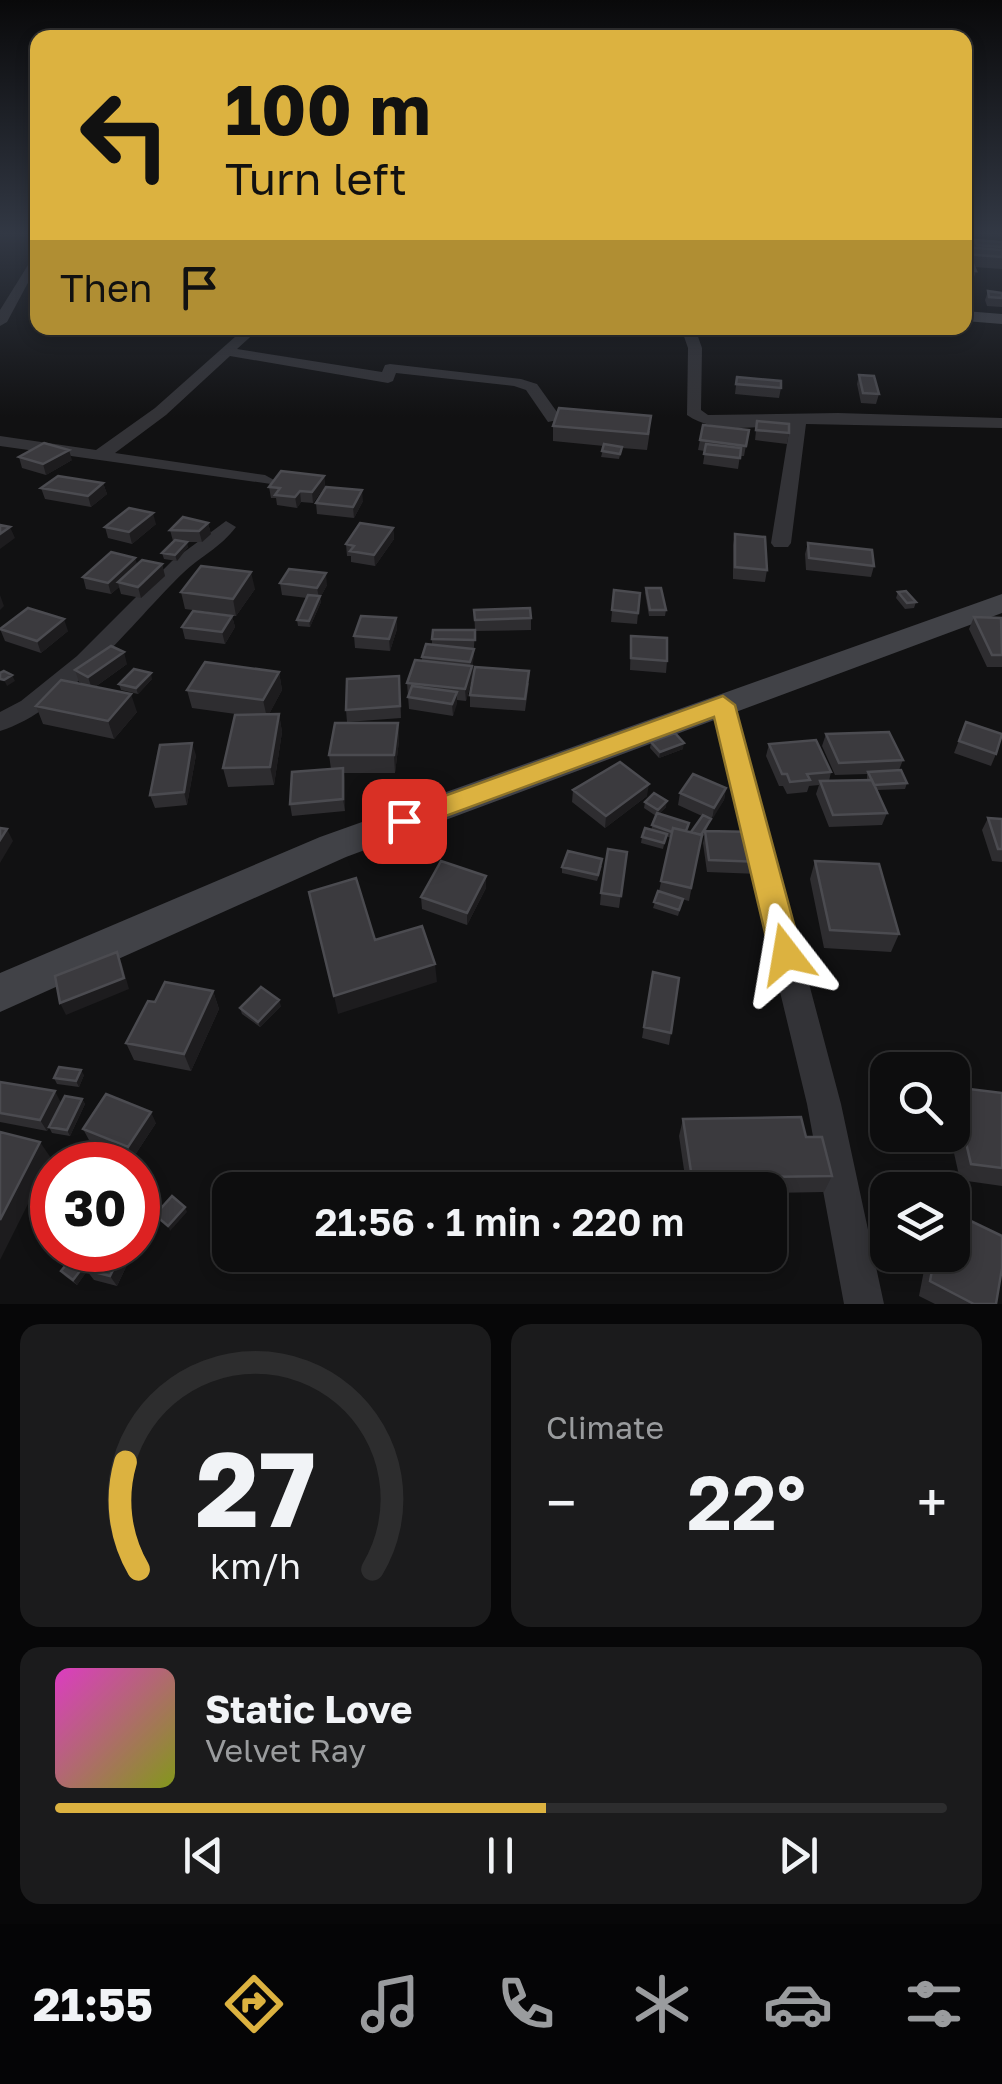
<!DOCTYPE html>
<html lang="en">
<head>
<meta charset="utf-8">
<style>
  body { margin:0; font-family:"Golos Text",sans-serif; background:#1b1b1c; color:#f1f3f6; height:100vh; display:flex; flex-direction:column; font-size:38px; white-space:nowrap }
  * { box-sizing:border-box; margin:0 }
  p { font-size:32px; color:#9a9c9e }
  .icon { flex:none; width:55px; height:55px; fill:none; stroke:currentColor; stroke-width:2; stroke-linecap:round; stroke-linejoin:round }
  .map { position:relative; height:1304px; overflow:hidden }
  .sheet { display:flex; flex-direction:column; gap:20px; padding:20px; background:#070708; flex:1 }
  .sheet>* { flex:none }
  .top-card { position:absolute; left:30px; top:30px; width:942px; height:305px; border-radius:20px; box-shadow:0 5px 15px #0003,0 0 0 2px #2d2d2e; background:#dcb240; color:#111; overflow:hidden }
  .controls { position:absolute; left:870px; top:1052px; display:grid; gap:20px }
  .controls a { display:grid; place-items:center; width:100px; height:100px; border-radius:20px; background:#0d0d0e; box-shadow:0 5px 15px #0003,0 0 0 2px #2d2d2e; font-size:50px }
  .speed { position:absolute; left:30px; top:1142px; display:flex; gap:20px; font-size:50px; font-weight:700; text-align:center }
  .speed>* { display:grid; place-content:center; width:130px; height:130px; border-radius:50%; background:#0d0d0e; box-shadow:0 5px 15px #0003,0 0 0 2px #2d2d2e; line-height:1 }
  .speed .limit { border:15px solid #d22; background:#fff; color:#111 }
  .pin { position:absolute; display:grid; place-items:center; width:85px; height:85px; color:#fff; margin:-42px; border-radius:20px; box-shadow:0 5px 15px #0006 }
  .me { position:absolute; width:110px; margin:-55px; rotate:346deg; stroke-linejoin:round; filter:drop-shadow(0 0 8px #0008) }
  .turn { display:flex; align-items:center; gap:35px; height:210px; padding:0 30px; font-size:45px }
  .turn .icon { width:130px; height:130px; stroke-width:2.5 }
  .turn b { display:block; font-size:70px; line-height:85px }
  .then { display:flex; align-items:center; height:95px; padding:0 30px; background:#0003; gap:20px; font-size:38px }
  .big { font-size:75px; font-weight:600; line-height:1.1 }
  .sheet .widget { flex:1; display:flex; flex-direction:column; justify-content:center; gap:15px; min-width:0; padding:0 35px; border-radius:20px; background:#1b1b1c }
  .sheet .dial { align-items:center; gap:0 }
  .dial svg { height:260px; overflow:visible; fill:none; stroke:#2d2d2e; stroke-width:7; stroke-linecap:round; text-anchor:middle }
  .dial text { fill:#f1f3f6; stroke:none }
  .song { display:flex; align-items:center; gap:30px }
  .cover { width:120px; height:120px; border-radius:15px; background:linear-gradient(135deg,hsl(310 70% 55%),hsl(70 70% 35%)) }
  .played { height:10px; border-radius:5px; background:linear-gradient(90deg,#dcb240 55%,#2d2d2e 55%) }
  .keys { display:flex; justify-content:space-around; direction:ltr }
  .heat { display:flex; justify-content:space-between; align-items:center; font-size:55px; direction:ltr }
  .sheet .tiles { flex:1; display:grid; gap:20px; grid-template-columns:1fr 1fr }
  .widget:last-child { grid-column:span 2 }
  .trip { position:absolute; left:212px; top:1172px; width:575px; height:100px; border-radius:20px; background:#0d0d0e; box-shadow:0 5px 15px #0003,0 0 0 2px #2d2d2e; font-weight:600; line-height:100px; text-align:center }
  .tab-bar { display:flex; height:160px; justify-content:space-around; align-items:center; background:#050506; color:#9a9c9e }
  .tab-bar .icon { width:70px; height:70px }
  .tab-bar .active { color:#dcb240 }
  .tab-bar b { font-size:45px; color:#f1f3f6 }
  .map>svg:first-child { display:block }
</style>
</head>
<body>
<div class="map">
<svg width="1002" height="1304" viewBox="0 0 1002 1304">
  <rect width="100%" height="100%" fill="#111112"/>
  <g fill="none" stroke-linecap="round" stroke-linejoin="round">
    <!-- street -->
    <path fill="#333337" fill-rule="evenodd" d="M38,249v15l-31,58 -7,4v-16z
      M245,328h15l-23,21 145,23 3,-7 5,-1 131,15 16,5 25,35 -14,3 -22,-32 -12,-4 -118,-13 -3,8 -5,2 -158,-27 -64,59 -51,38 150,22 9,5 -3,4 -271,-38v-10l96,14 59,-42z
      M681,328h14l7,20 -1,62 7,5 130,-2 164,5v10l-196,-4 -15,119 -3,4h-14l-3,-4 19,-118c-32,1 -75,10 -103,-10l1,-67z
      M226,521l10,6c-16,21 -35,29 -53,46 -50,48 -116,138 -183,158v-19l21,-11 56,-45 95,-95z
      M723,697l12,8 106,399 43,200h-40l-37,-200 -96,-399z"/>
    <!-- secondary -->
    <path fill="#414247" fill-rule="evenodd" d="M965,311l37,3v10l-37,-3z
      M1002,594v19l-656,244 -346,155v-39l320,-136z"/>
  </g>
  <!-- wall -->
  <path fill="#2e2d30" d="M975,240l27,2v27l-28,-2 2,4 -3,9 -8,-1v-32l7,1z
    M988,291l14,2v14l-15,-1 -2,-6z
    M859,375l20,19 -3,10 -15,-1 -4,-19z
    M737,377l44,11 -2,10 -44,-4z
    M757,421l32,12 -2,11 -32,-4z
    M553,426l97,5 -3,19 -25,-2 -3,11 -18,-2 3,-11 -51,-5z
    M749,430l-5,26h-4l-2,13 -35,-5 2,-13 -7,-1 2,-10z
    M19,457l53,3 -26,15 -24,-7z
    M324,476l1,10 -12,17 -12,-1 -4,6 -20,-3 -1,-7h-5l-2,-11z
    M103,483l4,11 -16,13 -46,-8 -4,-11z
    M363,501l-9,17 -37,-4 -1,-11z
    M208,523l3,11 -9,8h-17l3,5 -11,14 -13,-2 -2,-6 11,-12 -3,-11z
    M156,524l-24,20 -24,-6 -3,-11z
    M393,528l1,11 -19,27 -24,-4v-6h-4l-1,-12z
    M735,534l32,36 -2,12 -32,-3v-34z
    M808,543l66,23 -3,11 -65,-7 -1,-16z
    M162,564l3,12 -24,22 -20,-4 -2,-7 -8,7 -25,-5 -3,-12 54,-12z
    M280,583l47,2 -7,13 1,4 -11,25 -12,-1 -1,-6 10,-22 -25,-3z
    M646,588l20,22 -1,6h-16l-4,-23z
    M255,589l-19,27h-4l3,11 -10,17 -40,-5 -3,-12 48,-12 -45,-6 -4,-17z
    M614,590l26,3 -3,31 -26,-2z
    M898,592l18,10 -2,6 -9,1 -9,-11z
    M474,610l57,8v12l-56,1 -3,47 -6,23 -9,-1 -4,16 -44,-7 -2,-26 15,-22v-4l10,-12v-6l43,-9z
    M974,617l28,3v47h-15l-18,-38z
    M396,618l1,11 -7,22 -35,-3 -1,-12z
    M0,629l68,2 -27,22 -36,-12z
    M631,636l36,25 -1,12 -36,-3z
    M127,664l-32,23 42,25 -23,27 -71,-15 -7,-18 47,-22 -4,-2 -4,-12z
    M279,672l3,18 -13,24h10l3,18 -8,53 -46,2 -5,-19 20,-53 -51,-7 -5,-18z
    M152,679l-14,15 -17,-4 -2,-6z
    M529,683l-4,28 -55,-4v-12z
    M400,688l1,30 -54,4 -1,-12z
    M966,722l30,32 -5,12 -37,-13z
    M398,723l1,18 -4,32h-51l1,38 -53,5 -2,-12 41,-35 -2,-14z
    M826,734l77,26 -4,10 8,13 -2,6 -28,1 10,23 -5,12 -53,2 -13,-33 3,-9 -10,1 -2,6 -20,2 -4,-8h-4l-13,-30 3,-12 62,28 -2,9 38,-1v-6l-32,1 -13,-29z
    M651,742l32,7 -24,9 -9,-10z
    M196,755l-9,50 -32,3 -5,-13z
    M726,788l-2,12 -13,19 -5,12 56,31 -3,12 -52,-2 -4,-29 2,-9 -4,5 -12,62 -8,-2h2l-5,17 -25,-8 6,-17 12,-53 -5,-2 -3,13 -22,-6 1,-6 9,-7 5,-14 -12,-8 1,-6 21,5 -7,7 28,17 4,1 11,-16 -24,-11 2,-12z
    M573,790l74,6 -42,32 -33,-26z
    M988,818l14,1v43l-10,-1 -10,-31z
    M627,852l-8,56 -19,-3 1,-12z
    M815,861l84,73 -8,18 -67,-4 -14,-69z
    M602,866l-5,15 -35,-8v-6z
    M486,876v12l-19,37 -45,-16 -1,-12z
    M653,972l18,61 -2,12 -27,-7z
    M213,991l6,18 -28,62 -57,-11 -8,-17 29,-41z
    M281,1006l-21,21 -18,-13 -2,-6z
    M84,1075l-5,12 -22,-3 -3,-6z
    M0,1082l61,20 21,-3 3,5 -15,32 -18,-3 -3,-6 -2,4 -47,-9z
    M953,1087l49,6v93l-42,-6 -10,-45h2z
    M683,1119l123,18 26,39 -8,16 -54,1v-3h-83l-8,-54z
    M156,1123l-23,35 -44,-18 -6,-11z
    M78,1250h56l-17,36 -23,-6 -7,-9 -10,14 -12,-9 -4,-5z
    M927,1255h25l44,49h-61l-16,-8z"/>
  <!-- shaded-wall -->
  <path fill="#1d1c1e" d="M69,450l3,10 -26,15 -3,-11z
    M324,476l1,10 -12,17 -1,-11z
    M103,483l4,11 -16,13 -3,-11z
    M362,490l1,11 -9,17 -1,-11z
    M300,491l1,11 -4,6 -2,-11z
    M153,513l3,11 -24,20 -3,-12z
    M208,523l3,11 -9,8 -3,-11z
    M10,527l5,11 -15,11v-15z
    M393,528l1,11 -19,27 -1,-11z
    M187,542l1,5 -11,14 -2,-6z
    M135,558l4,11 -21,13 1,5 -8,7 -3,-11z
    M162,564l3,12 -24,22 -3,-11z
    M251,572l4,17 -19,27 -3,-17z
    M326,573l1,12 -7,13 1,4 -11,25 -1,-6 10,-23 -2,-10z
    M0,595l4,11 -4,4z
    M232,616l3,11 -10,17 -3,-12z
    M396,618l1,11 -7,22 -1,-12z
    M64,619l4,12 -27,22 -4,-12z
    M474,649l-2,29 -6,23 -1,-12 6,-18 -1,-9z
    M124,652l3,12 -35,25 -4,-12z
    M279,672l3,18 -15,28 -4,-18z
    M151,673l1,6 -14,15 -2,-6z
    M12,675l3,6 -8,5 -3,-6z
    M457,692v12l-4,12 -1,-12z
    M131,694l6,18 -23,27 -6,-18z
    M279,714l3,18 -8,53 -4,-18z
    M398,723l1,18 -4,32 -1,-18z
    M192,743l4,12 -9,50 -3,-13z
    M684,743l-1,6 -24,9 1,-6z
    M343,768l2,12v31l-2,-12z
    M649,784l-2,12 -42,32 1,-12z
    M726,788l-2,12 -12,20 2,-12z
    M667,801l-1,6 -9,9 1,-6z
    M7,829l6,12 -13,22v-23z
    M486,876v12l-19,37v-12z
    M117,952l5,12 7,25 -63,26 -6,-12z
    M435,964l2,18 -99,32 -4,-18z
    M213,991l6,18 -28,62 -7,-17z
    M279,1000l2,6 -21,21 -2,-5z
    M81,1070l3,5 -5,12 -3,-6z
    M55,1091l6,12 -14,28 -7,-11z
    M82,1099l3,5 -15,32 -3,-6z
    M151,1112l5,11 -23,35 -5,-11z
    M40,1142l11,16 -51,102v-40z
    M185,1207l2,5 -17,19 -2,-5z
    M143,1208l6,11 -11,24v-23z
    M96,1250h7l-26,35 -4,-5z
    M123,1250h11l-17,36 -7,-10z"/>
  <!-- building -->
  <path fill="#3b3a3e" stroke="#4b4b50" stroke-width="2.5" d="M975,240l27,2v5l-25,-2z
    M965,247l37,3v7l-37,-3z
    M965,263l8,1 3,7 -11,-1z
    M988,291l14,2v5l-13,-1z
    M859,375l15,1 5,18 -16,-1z
    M737,377l44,4v7l-45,-4z
    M559,408l92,8 -3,18 -95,-8z
    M757,421l32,3v9l-33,-3z
    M703,425l46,5 -3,16 -46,-6z
    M44,443l25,7 -26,14 -24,-7z
    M604,444l18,3 -2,7 -18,-3z
    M706,444l35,4 -1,10 -36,-4z
    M281,471l43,5 -12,16 -12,-1 -5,6 -20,-2 5,-7 -11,-1z
    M58,476l45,7 -15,13 -47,-8z
    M326,487l36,3 -9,17 -37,-4z
    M129,508l24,5 -24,19 -24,-5z
    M183,517l25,6 -9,8 -29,-1z
    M360,523l33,5 -19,27 -24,-4 4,-5 -8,-2z
    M0,525l10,2 -10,7z
    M735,534l30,3 2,33 -32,-3z
    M175,540l12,2 -12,13 -13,-2z
    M808,543l64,7 2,16 -65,-8z
    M111,552l24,6 -27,25 -25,-6z
    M142,560l20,4 -24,23 -20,-5z
    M201,566l50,6 -18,27 -52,-7z
    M289,569l37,4 -9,15 -37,-5z
    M646,588h15l5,22h-16z
    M614,590l26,3 -2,20 -26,-3z
    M906,591l10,11 -9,1 -9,-11z
    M308,595l12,1 -11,25 -12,-1z
    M28,608l36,11 -27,22 -37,-12z
    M530,608l1,10 -56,2 -1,-10z
    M193,611l39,5 -10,16 -40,-5z
    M361,616l35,2 -7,21 -35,-3z
    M974,617l27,1 1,37h-10z
    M433,630h42v10l-43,-1z
    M631,636l36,2v23l-36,-3z
    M426,644l48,5 -4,13 -48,-5z
    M111,646l13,6 -36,25 -13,-7z
    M415,660l57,6 -7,23 -58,-6z
    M205,662l74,10 -16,28 -76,-10z
    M475,667l54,4 -4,28 -55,-4z
    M134,669l17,4 -15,15 -17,-4z
    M4,671l8,4 -8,5 -4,-1v-6z
    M399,676l1,30 -54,4 1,-31z
    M61,680l70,14 -23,27 -72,-15z
    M412,686l45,6 -5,12 -44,-7z
    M279,714l-9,53 -47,1 12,-53z
    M966,722l36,12 -6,20 -37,-13z
    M335,723h63l-4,32h-65z
    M889,732l14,28 -64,3 -13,-29z
    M675,733l9,10 -24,9 -9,-10z
    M816,740l15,32 -24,2 3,6 -20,2 -3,-8h-5l-13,-30z
    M192,743l-8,49 -34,3 10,-50z
    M620,762l29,22 -43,32 -33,-26z
    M343,768v31l-53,5 2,-32z
    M901,770l6,13 -33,2 -6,-13z
    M693,774l33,14 -12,20 -34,-15z
    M872,780l15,33 -54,2 -13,-34z
    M654,793l13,8 -9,9 -13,-8z
    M657,813l32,10 -3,8 -13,-3 -1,4 -20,-7z
    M703,815l8,4 -10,16 -10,-3z
    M988,818l14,1v30h-4z
    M0,828l7,1 -7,11z
    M645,828l22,6 -3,9 -22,-6z
    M673,828l29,7 -11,53 -30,-7z
    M705,831l51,1 6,30 -53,-2z
    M608,849l19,3 -6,44 -20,-3z
    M568,851l34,8 -4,16 -36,-8z
    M441,861l45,15 -19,37 -46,-16z
    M815,861l64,3 20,70 -69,-4z
    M356,878l19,62 47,-14 13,38 -101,32 -25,-104z
    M658,891l25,8 -4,11 -25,-8z
    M117,952l7,26 -64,25 -5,-27z
    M653,972l26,6 -8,55 -27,-6z
    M165,982l48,9 -29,63 -58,-11 22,-42 7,1z
    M261,987l18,13 -21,22 -18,-14z
    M59,1067l22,3 -5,11 -22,-3z
    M0,1082l55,9 -15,29 -40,-7z
    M953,1087l49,6v75l-31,-4z
    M106,1094l45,18 -23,35 -45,-18z
    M65,1096l17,3 -15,31 -18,-3z
    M801,1117l5,20h16l10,39 -140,2 -9,-59z
    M0,1132l40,10 -40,78z
    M172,1196l13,11 -17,19 -13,-11z
    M138,1207l5,1 -5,12z
    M952,1212l50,24v32l-6,36h-22l-44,-23 5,-26h17z
    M78,1250h18l-23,30 -12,-9z
    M96,1250h27l-13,26 -24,-6z"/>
  <!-- sky -->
  <linearGradient id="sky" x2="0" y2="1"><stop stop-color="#09090a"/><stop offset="0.56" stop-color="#323844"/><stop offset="1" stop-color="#323844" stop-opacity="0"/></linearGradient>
  <rect width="1002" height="417" fill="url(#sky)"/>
  <!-- route -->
  <path fill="#dcb240" stroke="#8f742a" stroke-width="2.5" d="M723,696l12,9 67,249 -5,9 -11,4 -11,-4 -5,-9 -56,-237 -301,111 -9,4 -10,-4 -4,-7 4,-7z"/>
</svg>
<div class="controls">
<a><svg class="icon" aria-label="search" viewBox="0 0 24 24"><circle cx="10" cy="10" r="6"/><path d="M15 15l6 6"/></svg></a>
<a><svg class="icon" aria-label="layers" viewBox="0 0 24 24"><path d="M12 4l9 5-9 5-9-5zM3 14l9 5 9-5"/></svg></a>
</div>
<div class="speed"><div class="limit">30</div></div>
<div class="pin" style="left:404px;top:821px;background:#d93025"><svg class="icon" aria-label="arrive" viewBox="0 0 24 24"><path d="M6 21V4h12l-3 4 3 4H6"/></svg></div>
<svg class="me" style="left:786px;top:954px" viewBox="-20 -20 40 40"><path d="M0-17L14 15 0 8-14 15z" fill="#dcb240" stroke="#fff" stroke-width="4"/></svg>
<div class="trip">21:56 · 1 min · 220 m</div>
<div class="top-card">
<div class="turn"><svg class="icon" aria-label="left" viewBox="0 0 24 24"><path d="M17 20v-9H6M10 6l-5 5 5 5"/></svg><div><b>100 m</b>Turn left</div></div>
<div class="then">Then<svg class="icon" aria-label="arrive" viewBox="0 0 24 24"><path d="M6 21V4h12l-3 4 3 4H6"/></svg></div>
</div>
</div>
<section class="sheet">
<div class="tiles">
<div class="widget dial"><svg viewBox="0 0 100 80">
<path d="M14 69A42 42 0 1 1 86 69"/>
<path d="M14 69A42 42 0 0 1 10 36" stroke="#dcb240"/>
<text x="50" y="56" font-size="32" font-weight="700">27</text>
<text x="50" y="72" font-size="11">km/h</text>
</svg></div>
<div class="widget"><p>Climate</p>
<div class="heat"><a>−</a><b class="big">22°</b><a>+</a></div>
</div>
<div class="widget">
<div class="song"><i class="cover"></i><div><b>Static Love</b><p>Velvet Ray</p></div></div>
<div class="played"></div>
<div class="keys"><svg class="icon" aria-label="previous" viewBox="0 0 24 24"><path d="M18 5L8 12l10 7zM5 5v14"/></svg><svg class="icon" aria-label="pause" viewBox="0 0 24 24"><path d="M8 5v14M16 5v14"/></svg><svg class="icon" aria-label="next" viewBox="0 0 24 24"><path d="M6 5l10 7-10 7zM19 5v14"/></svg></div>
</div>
</div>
</section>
<nav class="tab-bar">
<b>21:55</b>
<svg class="icon active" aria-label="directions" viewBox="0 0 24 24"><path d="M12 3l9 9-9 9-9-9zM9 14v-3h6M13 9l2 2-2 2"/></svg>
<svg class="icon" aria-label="music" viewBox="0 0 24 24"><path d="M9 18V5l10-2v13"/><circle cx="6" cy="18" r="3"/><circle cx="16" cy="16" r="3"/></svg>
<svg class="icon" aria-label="phone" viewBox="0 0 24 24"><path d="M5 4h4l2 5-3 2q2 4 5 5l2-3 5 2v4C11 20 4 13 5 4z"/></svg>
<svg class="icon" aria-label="climate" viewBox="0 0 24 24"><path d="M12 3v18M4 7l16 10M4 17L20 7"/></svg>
<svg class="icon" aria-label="car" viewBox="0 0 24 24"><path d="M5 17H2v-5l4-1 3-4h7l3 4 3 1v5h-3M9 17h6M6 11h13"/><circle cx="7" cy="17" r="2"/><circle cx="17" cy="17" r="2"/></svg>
<svg class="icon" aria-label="filters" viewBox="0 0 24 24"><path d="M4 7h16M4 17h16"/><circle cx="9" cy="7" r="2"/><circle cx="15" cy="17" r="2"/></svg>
</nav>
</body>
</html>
